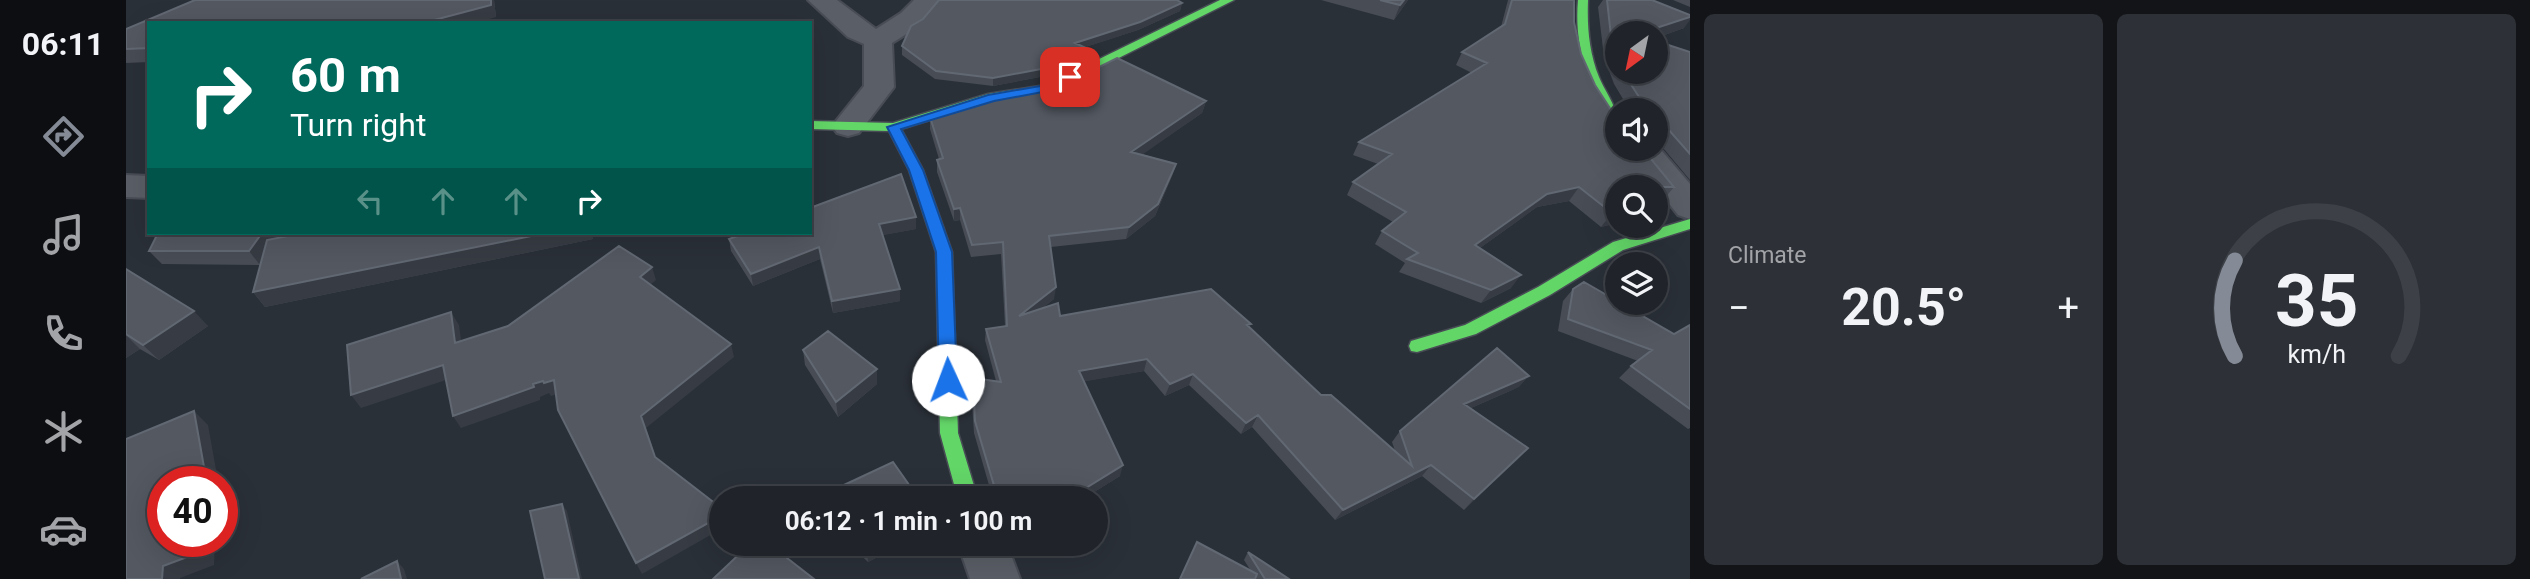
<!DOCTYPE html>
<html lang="en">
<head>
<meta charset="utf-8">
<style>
  body { margin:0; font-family:Roboto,sans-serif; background:#2d3036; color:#f1f3f6; height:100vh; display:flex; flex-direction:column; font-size:26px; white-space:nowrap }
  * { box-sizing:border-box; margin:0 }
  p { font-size:23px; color:#a2a4a8 }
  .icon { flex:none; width:38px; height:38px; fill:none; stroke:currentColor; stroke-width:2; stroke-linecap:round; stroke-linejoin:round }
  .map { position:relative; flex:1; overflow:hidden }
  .panel { display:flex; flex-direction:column; gap:14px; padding:14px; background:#121417; width:840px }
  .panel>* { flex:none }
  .banner { position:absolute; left:21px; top:21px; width:665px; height:214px; border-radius:0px; box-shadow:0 7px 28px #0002,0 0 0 2px #3d4147; background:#00695c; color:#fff; overflow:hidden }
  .needle { width:46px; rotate:213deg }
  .tools { position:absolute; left:1479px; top:21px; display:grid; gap:14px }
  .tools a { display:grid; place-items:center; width:63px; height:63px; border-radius:50%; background:#20242a; box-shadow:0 7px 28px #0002,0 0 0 2px #3d4147; font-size:35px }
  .speed { position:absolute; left:21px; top:466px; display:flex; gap:14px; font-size:35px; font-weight:700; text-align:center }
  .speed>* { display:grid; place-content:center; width:91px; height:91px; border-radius:50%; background:#20242a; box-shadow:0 7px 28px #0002,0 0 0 2px #3d4147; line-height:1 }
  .speed .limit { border:10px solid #d22; background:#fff; color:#111 }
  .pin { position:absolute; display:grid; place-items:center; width:60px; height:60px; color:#fff; margin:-30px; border-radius:14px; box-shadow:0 4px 10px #0006 }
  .me { position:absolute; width:77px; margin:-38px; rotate:358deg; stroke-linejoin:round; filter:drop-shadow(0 0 5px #0008) }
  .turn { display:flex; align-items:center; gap:24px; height:147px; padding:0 28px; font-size:32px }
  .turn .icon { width:91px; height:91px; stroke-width:2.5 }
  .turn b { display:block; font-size:49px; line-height:60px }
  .lanes { display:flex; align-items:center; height:66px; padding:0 28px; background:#0003; justify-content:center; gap:35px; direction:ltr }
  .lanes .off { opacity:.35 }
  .big { font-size:52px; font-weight:700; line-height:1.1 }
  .panel .card { flex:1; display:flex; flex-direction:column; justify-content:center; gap:10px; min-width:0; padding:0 24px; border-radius:10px; background:#2d3036 }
  .panel .dial { align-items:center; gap:0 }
  .dial svg { height:182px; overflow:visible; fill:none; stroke:#3d4147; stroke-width:7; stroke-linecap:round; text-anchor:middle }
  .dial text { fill:#f1f3f6; stroke:none }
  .heat { display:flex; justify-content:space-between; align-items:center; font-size:38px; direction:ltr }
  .panel .tiles { flex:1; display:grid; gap:14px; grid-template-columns:repeat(2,1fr) }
  .trip { position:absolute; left:583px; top:486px; width:399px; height:70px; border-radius:35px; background:#20242a; box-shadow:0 7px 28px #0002,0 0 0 2px #3d4147; font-weight:700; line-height:70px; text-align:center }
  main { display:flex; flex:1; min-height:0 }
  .tabs { display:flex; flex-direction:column; width:126px; justify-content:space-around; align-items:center; background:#0d0e11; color:#a2a4a8 }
  .tabs .icon { width:49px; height:49px }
  .tabs .on { color:#848b96 }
  .tabs b { font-size:32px; color:#f1f3f6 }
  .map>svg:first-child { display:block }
</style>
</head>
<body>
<main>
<nav class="tabs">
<b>06:11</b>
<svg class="icon on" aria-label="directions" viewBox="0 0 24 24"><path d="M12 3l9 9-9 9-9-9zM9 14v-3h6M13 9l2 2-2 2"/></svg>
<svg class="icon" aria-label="music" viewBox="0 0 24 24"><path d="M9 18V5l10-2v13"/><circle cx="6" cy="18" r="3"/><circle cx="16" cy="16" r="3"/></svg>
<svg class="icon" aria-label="phone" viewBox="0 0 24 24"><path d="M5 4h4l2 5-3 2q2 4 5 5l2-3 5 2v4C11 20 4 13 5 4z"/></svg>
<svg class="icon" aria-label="climate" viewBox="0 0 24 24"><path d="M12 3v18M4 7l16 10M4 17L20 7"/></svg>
<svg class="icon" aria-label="car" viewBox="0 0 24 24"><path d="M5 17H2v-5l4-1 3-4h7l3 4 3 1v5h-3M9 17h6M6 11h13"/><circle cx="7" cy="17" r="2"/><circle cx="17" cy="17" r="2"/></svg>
</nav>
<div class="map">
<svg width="1564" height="579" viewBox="0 0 1564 579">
  <rect width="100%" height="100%" fill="#2a3038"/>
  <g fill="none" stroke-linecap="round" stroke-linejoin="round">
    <defs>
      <path id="street" d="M682,0h29l39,29 25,-16 13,-13h28l-21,25 -29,18 2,44 -35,46 -11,3 -11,-3 -5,-7 32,-40v-42l-16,-7z
        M1530,144l34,40v35l-12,-4 -52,-66h30z
        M0,175l23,1v22l-23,-1z
        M832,544h49l13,35h-50z"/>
      <path id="fast" d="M1094,0h14l-181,91 -59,9 -93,29 22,41 29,82 6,181 20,66h-20l-18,-66 -4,-181 -27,-82 -20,-39 -79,-2v-8l83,2 95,-29 58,-9z
        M1452,0h10c-1,27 1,52 11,77 7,17 18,28 18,46l-5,-1c-25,-38 -38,-76 -34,-122z
        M1564,219v10l-67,21 -73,45 -74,39 -59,18 -6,-1 -2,-5 2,-5 54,-16 73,-38 75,-45z"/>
    </defs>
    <!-- street casing -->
    <use href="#street" stroke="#484c55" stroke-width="4"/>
    <!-- fast casing -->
    <use href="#fast" stroke="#484c55" stroke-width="3"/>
    <!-- street -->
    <use href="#street" fill="#5a5e66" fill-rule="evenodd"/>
    <!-- fast -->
    <use href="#fast" fill="#63d668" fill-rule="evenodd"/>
  </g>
  <!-- wall -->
  <path fill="#474c55" d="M69,0h299l2,17 -347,6v39l-23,1v-34z
    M1195,0h87l-14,20z
    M1382,0h64l2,22 7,32 14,31 20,31 59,71 -11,13h-3l3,2 -7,9v-24h-39v36l-16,4 -32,-26 -32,6 -57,41 31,40 -30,15 -82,-31 6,-9 -30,-19 7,-13 11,-9 -46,-27 6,-13 25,-18 -25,-9 6,-13 113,-69 -16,-8 6,-13 39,-25z
    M1477,0h49l32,28 -28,10v-5h-39v39h39l34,-20v128l-32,-38 -2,2v-34h-35l5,-6 -12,-20 -10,-27 -6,-50z
    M1547,0h17v7z
    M1056,3l-2,8 -42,19 -53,17 1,1 -1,8 -45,21 -47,9 -58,-7 -33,-24v-9z
    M1080,101l-4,12 -60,41 34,10 -4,12 -17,40 -29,23 -75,8 3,52 -13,10 19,7 189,11 72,68 74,56 -3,-9 8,-11 119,-44 -48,21 57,40 -64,62 -42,-34 -87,44 -83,-93 -11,7 -52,-49 -24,11 -21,-25 -60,10 36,95 -37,23h-90l-19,-66 -3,-44 2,-11 23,3 -11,-41 1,-11 19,-3 -4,-72 -30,3 -11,-37 -6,1 -17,-49v-12l2,-1 -9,-30v-12z
    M790,229l-34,6 18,54v12l-67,12 -13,-54 -67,27 -22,-35 -2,-12z
    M32,233h124l-4,4 25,-4h288l2,6 -328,68 -12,-15 8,-29 -1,2 -98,-1 -13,-13z
    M0,269l82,57 -49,34 -19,-11 -14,9z
    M1447,289l101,45 16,-9v103l-2,1 -69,-51 12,-12 7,-5 -80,-30 5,-30z
    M677,350l74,34 -39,33 -33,-52z
    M723,544h54l-35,18z
    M1122,552l41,27h-33l-12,-19z"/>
  <!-- shaded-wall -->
  <path fill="#373c44" d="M365,0h3l2,17 -20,6h-53z
    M1278,0h4l-14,20 6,-15z
    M1056,3l-2,8 -42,19 -64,21 1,-8z
    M1564,17v3l-6,8 -28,10v-5h-15z
    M960,48l-1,8 -45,21 -47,9v-8z
    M1080,101l-4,12 -73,51 2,-12z
    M1050,164l-4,12 -17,40 -29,23 3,-12z
    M1453,187l-10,14 -32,6 -71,51 9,-13 72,-51z
    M1537,202l-7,9v-7z
    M834,208v12l-6,1v-12z
    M1491,212v11l-16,4 11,-14z
    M790,217v12l-37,7v-12z
    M136,233h20l-22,32 -11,-14z
    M420,233h45l2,6 -328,68 -12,-15z
    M693,247l1,12 -67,27 -2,-12z
    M526,267l4,13 -12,10 -4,-13z
    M1395,275l-10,13 -30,15 10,-13z
    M930,287l-2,12 -36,29 1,-12z
    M774,289v12l-67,12 -1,-12z
    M68,311l14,15 -49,34 -16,-15z
    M325,312l8,13 4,30 -8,-12z
    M0,335l14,14 -14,9z
    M605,344l3,13 -88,71 14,42 -19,-54z
    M1021,359l-3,12 -68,12 3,-12z
    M317,365l9,13 -91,30 -10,-13z
    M751,369v15l-39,33 -2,-15z
    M1067,374l-4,11 -24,11 5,-12z
    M1403,376l-10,11 -64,28 9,-11z
    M428,380l6,13 -9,3 -2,-3 -9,4v3l-79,28 -8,-12 90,-35z
    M68,411l14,14 10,56h-15z
    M1132,415l-6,12 -11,7 5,-11z
    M1402,448l-11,12 -53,50 10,-11z
    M997,465l-3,11 -37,23h-15z
    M1305,465l-9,11 -87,44 8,-10z
    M436,504l5,7 15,68h-3z
    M595,516v13l-79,45 -6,-11z
    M73,541h16l-1,24 -34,13v1h-18l1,-13z
    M751,544h26l-35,18 -1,-13z
    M271,561l7,8 3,10h-6z"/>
  <!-- building -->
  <path fill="#535861" stroke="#626872" stroke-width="2" d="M69,0h296v5l-68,18h-274v25l-23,1v-20z
    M813,0h238l5,3 -42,19 -65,21 11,5 -45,21 -48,9 -57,-7 -34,-25 9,-20 12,-7z
    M1254,0h24l-4,5z
    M1386,0h62v22l7,32 14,31 20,31h2v33h26l31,38h-57v25l-5,1 -33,-26 -32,7 -72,51 46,30 -30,15 -84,-31 11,-6 -36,-22 24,-19 -53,-30 39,-28 -33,-12 128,-79 -25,-11 43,-28z
    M1481,0h45l38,15v2l-49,16h-24v23l-5,-11z
    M1530,41l34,11v102l-22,-25h-4v4h-8v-23h-27v-10l10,-3 -16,-25h33z
    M991,58l89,43 -75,51 45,12 -18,40 -29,23 -80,9 7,51 -37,29 39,-13 2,13 151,-27 40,35 -4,1 74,70h10l81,71 -12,-35 97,-83 32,28 -65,28 64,44 -54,51 -43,-34 -88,45 -85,-95 -12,8 -53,-49 -23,10 -23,-25 -68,12 44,94 -55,34h-70l-23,-78 -2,-43 28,4 -15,-53 21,-3 -4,-84 -31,3 -12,-37 -6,1 -17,-49 6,-2 -13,-41 68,-21 65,-11z
    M775,174l15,43 -37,7 21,65 -68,12 -13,-54 -68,27 -22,-35 17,-6h64v-25z
    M1530,196l7,6 -7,2z
    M32,233h104l-13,18h-100z
    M177,233h243l-293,59 14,-52z
    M493,246l33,21 -12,10 91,67 -90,72 14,41 66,51v8l-85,47 -78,-153 -4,-30 -10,3 -1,-2 -10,3 1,3 -81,29 -10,-51 -92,30 -4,-50 104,-33 4,31 53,-17z
    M0,269l68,42 -51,34 -17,-11z
    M1458,282l33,19v2h3l54,31 16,-9v84l-59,-43 21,-16 -84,-31 5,-30z
    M702,331l49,38 -41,33 -33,-52z
    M68,411l10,56 -1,14h-40v60h36l-1,12 -35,13 -1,13h-36v-140z
    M767,462l26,37h-105z
    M436,504l17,75h-34l-15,-68z
    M1071,542l60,32 -2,5h-75z
    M624,544h19l45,35h-101z
    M736,544h15l-10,5z
    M1122,552l41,27h-24z
    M271,561l4,18h-40z"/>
  <!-- route -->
  <path fill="#1a73e8" stroke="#114b97" stroke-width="2" d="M944,74l5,1v5l-22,10 -59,11 -93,28 22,41 29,82 5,128 -3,5h-12l-3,-5 -3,-128 -27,-82 -22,-43 101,-32 58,-10z"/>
</svg>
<div class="tools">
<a><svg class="needle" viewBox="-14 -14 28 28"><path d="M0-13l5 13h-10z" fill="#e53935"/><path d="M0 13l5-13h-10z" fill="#a2a4a8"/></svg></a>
<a><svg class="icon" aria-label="sound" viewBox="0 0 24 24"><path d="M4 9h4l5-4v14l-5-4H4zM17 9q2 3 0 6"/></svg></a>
<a><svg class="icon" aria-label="search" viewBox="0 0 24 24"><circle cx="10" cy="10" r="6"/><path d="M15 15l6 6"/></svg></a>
<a><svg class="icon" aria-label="layers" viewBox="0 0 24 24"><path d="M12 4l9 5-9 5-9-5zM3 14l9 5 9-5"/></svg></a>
</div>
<div class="speed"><div class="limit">40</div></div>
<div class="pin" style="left:944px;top:77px;background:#d93025"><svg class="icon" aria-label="arrive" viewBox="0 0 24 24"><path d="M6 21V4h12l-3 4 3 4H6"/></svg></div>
<svg class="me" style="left:822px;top:380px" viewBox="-20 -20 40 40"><circle r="19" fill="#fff"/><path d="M0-13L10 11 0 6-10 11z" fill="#1a73e8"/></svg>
<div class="trip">06:12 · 1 min · 100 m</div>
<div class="banner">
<div class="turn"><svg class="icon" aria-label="right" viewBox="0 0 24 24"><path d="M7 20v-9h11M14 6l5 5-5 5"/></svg><div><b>60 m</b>Turn right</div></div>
<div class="lanes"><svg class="icon off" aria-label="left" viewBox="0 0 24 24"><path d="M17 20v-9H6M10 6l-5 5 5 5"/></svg><svg class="icon off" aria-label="ahead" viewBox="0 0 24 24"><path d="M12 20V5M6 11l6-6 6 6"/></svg><svg class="icon off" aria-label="ahead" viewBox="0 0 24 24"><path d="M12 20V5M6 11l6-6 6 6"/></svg><svg class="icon" aria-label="right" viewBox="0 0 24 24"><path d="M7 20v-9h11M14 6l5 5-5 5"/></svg></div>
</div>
</div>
<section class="panel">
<div class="tiles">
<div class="card"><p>Climate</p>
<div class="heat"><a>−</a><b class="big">20.5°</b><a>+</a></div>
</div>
<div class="card dial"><svg viewBox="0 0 100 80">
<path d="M14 69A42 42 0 1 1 86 69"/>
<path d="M14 69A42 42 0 0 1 14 27" stroke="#848b96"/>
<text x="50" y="56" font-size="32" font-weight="700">35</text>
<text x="50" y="72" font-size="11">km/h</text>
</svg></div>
</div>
</section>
</main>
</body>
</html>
